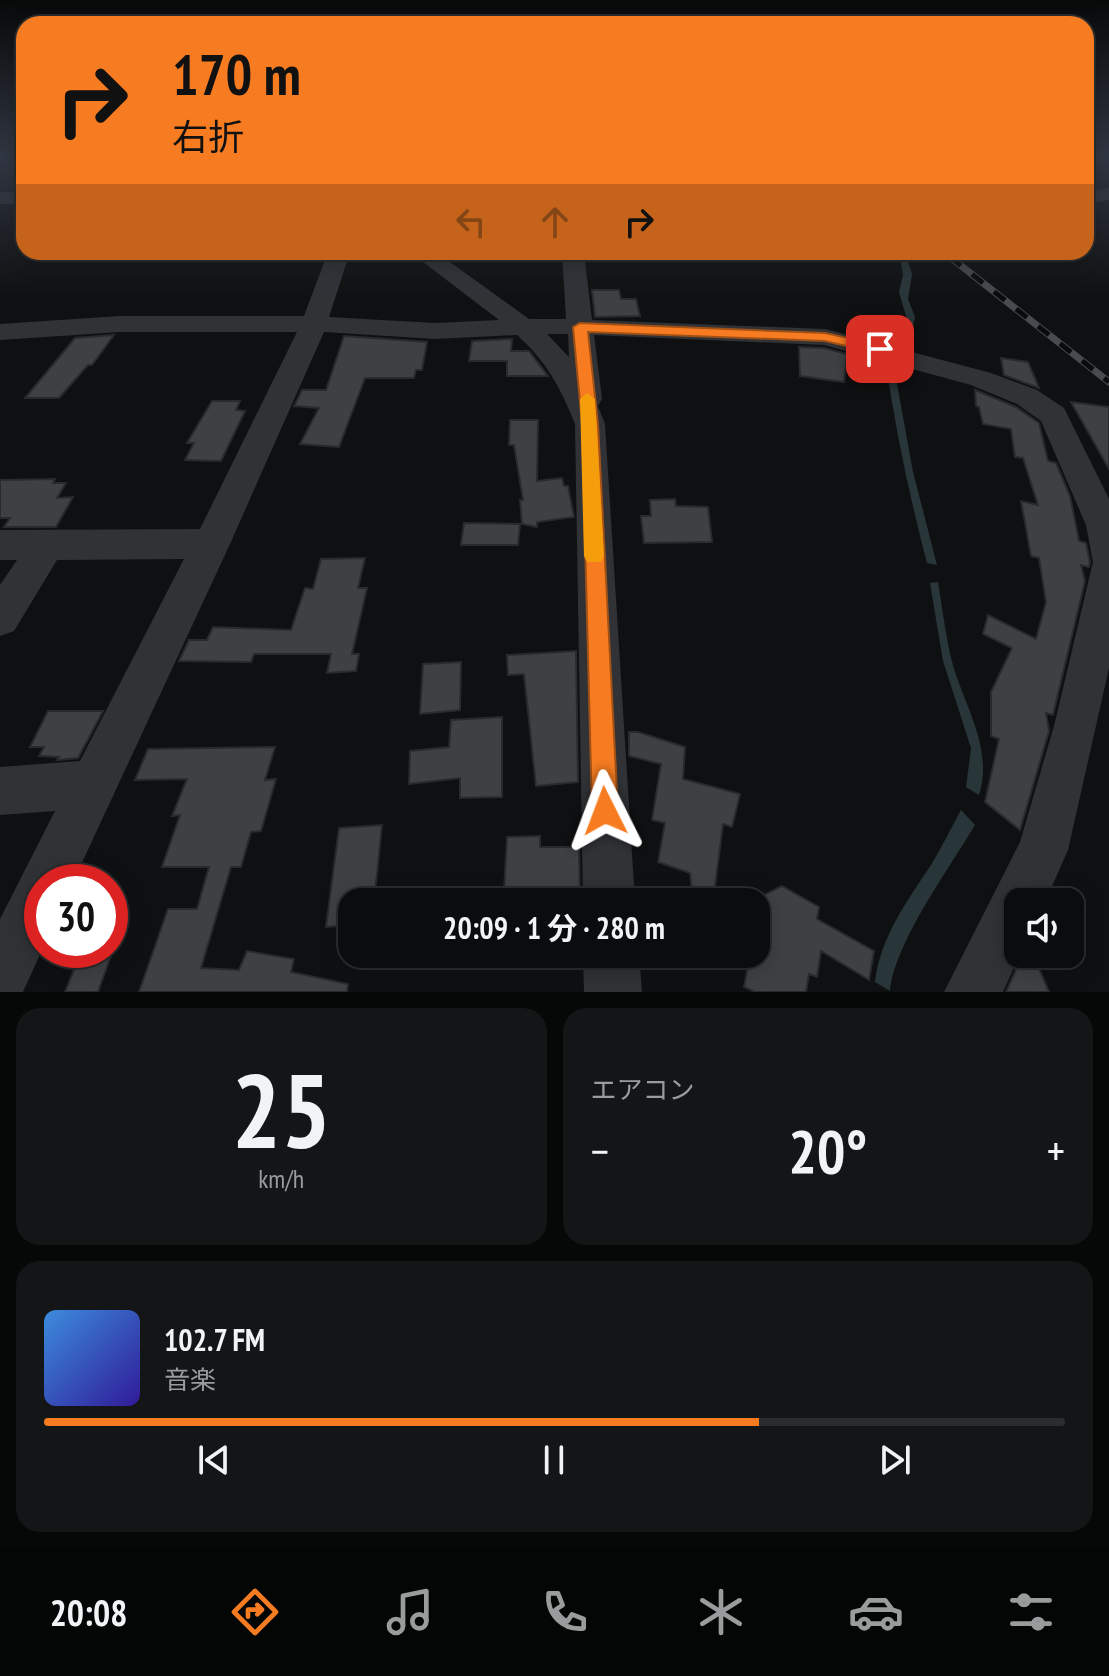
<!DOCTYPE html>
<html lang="ja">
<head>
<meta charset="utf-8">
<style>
  body { margin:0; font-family:"PT Sans Narrow","Noto Sans JP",sans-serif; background:#141516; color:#f1f3f6; height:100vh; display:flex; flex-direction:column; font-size:30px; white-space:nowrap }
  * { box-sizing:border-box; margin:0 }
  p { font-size:26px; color:#9a9b9d }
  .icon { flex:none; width:44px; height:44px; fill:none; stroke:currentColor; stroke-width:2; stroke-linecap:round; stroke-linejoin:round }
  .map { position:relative; height:992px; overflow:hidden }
  .side { display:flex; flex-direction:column; gap:16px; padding:16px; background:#060707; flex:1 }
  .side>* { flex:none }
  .guide { position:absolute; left:16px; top:16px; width:1078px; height:244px; border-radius:24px; box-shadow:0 4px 20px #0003,0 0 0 2px #2b2c2e; background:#f77c21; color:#111; overflow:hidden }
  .buttons { position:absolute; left:1004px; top:888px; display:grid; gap:16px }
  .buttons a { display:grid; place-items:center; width:80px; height:80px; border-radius:16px; background:#0b0c0d; box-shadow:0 4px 20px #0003,0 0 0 2px #2b2c2e; font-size:40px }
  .speed { position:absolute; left:24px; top:864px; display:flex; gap:16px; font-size:40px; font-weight:700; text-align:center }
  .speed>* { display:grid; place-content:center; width:104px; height:104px; border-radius:50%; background:#0b0c0d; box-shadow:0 4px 20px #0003,0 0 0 2px #2b2c2e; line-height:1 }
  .speed .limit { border:12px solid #d22; background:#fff; color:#111 }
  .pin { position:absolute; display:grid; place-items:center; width:68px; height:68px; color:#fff; margin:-34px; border-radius:16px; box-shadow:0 4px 12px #0006 }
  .me { position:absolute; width:88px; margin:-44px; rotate:357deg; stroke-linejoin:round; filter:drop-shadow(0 0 6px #0008) }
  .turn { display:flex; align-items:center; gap:28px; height:168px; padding:0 24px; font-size:36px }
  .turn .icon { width:104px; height:104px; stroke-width:2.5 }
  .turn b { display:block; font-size:56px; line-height:68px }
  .lanes { display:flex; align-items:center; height:76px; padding:0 24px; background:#0003; justify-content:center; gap:40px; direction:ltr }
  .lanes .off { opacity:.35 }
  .big { font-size:60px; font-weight:700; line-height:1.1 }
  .side .widget { flex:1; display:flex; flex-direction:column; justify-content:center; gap:12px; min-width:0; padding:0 28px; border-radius:24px; background:#141516 }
  .side .dial { align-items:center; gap:0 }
  .dial b { font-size:104px; line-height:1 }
  .song { display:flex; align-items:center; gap:24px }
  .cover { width:96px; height:96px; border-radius:12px; background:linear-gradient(135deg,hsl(210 70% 55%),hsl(250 70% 35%)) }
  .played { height:8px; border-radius:4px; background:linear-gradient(90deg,#f77c21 70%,#2b2c2e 70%) }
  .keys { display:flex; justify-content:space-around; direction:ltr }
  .heat { display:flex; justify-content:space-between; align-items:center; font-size:44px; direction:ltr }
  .side .tiles { flex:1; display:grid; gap:16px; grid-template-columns:1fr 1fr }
  .widget:last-child { grid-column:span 2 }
  .trip { position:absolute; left:338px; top:888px; width:432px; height:80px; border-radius:24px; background:#0b0c0d; box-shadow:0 4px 20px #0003,0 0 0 2px #2b2c2e; font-weight:700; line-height:80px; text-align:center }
  .tab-bar { display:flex; height:128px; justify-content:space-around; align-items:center; background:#040505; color:#9a9b9d }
  .tab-bar .icon { width:56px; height:56px }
  .tab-bar .on { color:#f77c21 }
  .tab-bar b { font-size:36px; color:#f1f3f6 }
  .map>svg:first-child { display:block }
</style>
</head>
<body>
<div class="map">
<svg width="1109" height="992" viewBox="0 0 1109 992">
  <rect width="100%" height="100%" fill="#0f1011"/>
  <!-- water -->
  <path fill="#293639" d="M899,252h6l7,22 -4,25 7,18 -2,10 -20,35 20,110 24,93 -10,-2c-18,-68 -32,-136 -42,-205l23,-35 -9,-31 4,-17z
    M938,582c5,29 8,59 16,87 13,41 39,82 25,126l-13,-8 5,-39 -28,-87 -13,-78z
    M961,810l14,15c-26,44 -80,117 -85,166l-15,-9c5,-44 32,-81 56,-117 11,-18 20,-37 30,-55z"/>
  <!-- building -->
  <path fill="#3e4144" stroke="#292a2d" stroke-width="2" d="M592,290h27l2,9h15l4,17 -45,1z
    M114,335l-22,30h-4l-29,33h-34l50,-60z
    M344,336l83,6 -5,28h-6l-2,8h-49l-26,69 -39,-3 19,-36 -25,-2 8,-16h24z
    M512,339l-1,12h18l19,25h-41v-15h-38l3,-20z
    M799,347l25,1 23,6 -3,28 -44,-6z
    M1001,358l27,4 11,26 -35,-13z
    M975,390l41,17 23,16 9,38 8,2 14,33 9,45 7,2 4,19 -1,5 -8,-2 4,16 -32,134 -7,-2 3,18 -29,99 -35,-28 14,-63 -8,-3v-44l21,-44 -29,-14 5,-19 48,24 10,-37 -7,-44 -8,-2 -10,-55 17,4 -15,-47 -8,-1 -4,-28 -28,-5 -4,-17 -3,-1z
    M212,401h28l-4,9 9,1 -24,50 -36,-1 9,-17h-7z
    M1071,402l38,5v62z
    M510,420h28l-1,61 25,-3 2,8h4l6,31 -37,5v5l-15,-3 -2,-24h3l-9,-55h-5z
    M55,479l-2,4h13l-9,15 16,-1 -17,30h-52l6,-9h-10v-38z
    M675,499l1,7 32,1 4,35 -68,1 -3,-27h10l-1,-16z
    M464,523l56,1 -2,21h-57z
    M365,558l-7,30h9l-15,66h7l-3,17 -29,2 4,-19h-77l-3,8 -72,-1 10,-21h18l6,-13 78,3 14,-42 8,1 8,-30z
    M576,651l2,131 -42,4 -12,-112 -16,1 -1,-20z
    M461,662l-1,48 -40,4 3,-50z
    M48,711h55l-25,47 -21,2 2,-3 -20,-1 5,-9h-14z
    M502,717v80l-42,1v-20l-51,6 1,-33 39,-4 2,-27z
    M629,732h9l47,15 -2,32 57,15 -8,33 -9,-3 -10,78h-20l-3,-29 -32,-11 7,-39 -13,-3 9,-56 -32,-8z
    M275,747l-10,33 11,-1 -15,52 -10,1 -10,35h-10l-30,101 38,2 8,-19 47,8 -3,13 57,12 -1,8h-208l29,-83h29l12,-42h-47l18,-52 -8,1 15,-37 -52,1 13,-31z
    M382,825l-8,77h-22v23l-26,2 13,-99z
    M540,836v11h39l1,55h-64l-1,-12 -11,1 3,-54z
    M782,886l37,21 -2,12 57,32 -5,29 -48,-29 -4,26 -8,-3 -3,18h-51l-11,-5 6,-33h6v-55z
    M82,950h31l-15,42h-33z
    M1023,954h10l16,38h-43z"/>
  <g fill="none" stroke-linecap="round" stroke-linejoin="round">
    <!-- minor -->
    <path fill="#303236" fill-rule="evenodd" d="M1109,188v12l-23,4v-12z
      M0,192h24v12h-24z
      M328,252h22l-21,65 106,6 64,-3 -89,-68h26l93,67h37l-4,-67h22l8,68 233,9 166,44 46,17 27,18 45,91v169l-41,182 -23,52h-27v52h2l-17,38h-59l76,-150 34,-116 39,-164 -7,-37 -45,-104 -24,-17 -46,-19 -147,-40 -230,-10 8,64 -4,7 7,18 30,478h-52l-8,-478c-14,-36 -29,-63 -58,-89l-82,4 -111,-7 -94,212 -157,338h-31v68l-19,42h-23v-73l55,-108 -55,4v-48l80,-6 104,-202 -127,1 -43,71 -14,5v-51l17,-25h-17v-30l200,-1 97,-197h-177l-120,8v-16l120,-8h184zM547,334h21l1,23z
      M583,954h56l3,38h-58z"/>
    <defs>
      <path id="rail-far1" d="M943,252l9,7"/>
      <path id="rail" d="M950,257l159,125"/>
    </defs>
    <!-- rail-far1 casing -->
    <use href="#rail-far1" stroke="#474b4f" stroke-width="6"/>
    <!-- rail casing -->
    <use href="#rail" stroke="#474b4f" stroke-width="7"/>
    <!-- rail-far1 -->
    <use href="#rail-far1" stroke="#0a0b0c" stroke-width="4" stroke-dasharray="11" stroke-linecap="butt"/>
    <!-- rail -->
    <use href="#rail" stroke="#0a0b0c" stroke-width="5" stroke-dasharray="14" stroke-linecap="butt"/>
  </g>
  <!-- sky -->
  <linearGradient id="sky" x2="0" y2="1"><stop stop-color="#080909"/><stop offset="0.53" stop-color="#313743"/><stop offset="1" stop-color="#313743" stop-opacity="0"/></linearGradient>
  <rect width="1109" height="297" fill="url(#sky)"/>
  <!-- route -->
  <path fill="#f77c21" stroke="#a15115" stroke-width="2" d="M580,323l245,10 60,13 2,3 -7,5 -55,-13 -237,-9 10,92 20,387 -4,9 -9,4 -10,-4 -3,-9 -10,-387 -9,-97z"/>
  <!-- slow -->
  <path fill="#f59e0b" d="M587,393l8,6 9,157 -3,6h-14l-3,-6 -4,-157z"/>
</svg>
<div class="buttons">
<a><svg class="icon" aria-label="sound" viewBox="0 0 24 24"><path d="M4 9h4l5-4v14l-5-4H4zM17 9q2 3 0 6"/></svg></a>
</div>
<div class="speed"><div class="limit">30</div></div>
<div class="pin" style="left:880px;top:349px;background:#d93025"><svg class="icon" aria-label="arrive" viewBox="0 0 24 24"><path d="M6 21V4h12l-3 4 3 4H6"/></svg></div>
<svg class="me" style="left:605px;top:811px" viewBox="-20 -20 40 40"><path d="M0-17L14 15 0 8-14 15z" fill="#f77c21" stroke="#fff" stroke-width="4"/></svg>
<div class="trip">20:09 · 1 分 · 280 m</div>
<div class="guide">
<div class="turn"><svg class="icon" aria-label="right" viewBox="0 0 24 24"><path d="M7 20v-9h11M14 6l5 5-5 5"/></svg><div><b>170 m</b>右折</div></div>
<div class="lanes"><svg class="icon off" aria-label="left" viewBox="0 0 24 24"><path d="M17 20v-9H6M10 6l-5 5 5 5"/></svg><svg class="icon off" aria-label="ahead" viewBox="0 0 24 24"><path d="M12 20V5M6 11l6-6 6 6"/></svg><svg class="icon" aria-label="right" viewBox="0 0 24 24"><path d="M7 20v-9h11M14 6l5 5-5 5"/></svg></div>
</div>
</div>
<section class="side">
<div class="tiles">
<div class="widget dial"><b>25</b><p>km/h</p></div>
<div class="widget"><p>エアコン</p>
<div class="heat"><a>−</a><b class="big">20°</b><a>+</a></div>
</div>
<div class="widget">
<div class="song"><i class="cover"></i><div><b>102.7 FM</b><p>音楽</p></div></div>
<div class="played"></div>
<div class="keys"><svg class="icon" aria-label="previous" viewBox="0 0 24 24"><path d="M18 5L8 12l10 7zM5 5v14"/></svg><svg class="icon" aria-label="pause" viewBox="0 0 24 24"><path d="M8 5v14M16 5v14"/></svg><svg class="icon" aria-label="next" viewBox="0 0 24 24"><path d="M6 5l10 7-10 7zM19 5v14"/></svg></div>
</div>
</div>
</section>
<nav class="tab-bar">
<b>20:08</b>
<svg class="icon on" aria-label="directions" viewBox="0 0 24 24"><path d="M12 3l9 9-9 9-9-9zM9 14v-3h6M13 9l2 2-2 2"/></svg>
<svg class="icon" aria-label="music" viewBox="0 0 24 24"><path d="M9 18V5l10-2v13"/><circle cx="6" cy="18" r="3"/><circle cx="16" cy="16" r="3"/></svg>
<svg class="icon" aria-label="phone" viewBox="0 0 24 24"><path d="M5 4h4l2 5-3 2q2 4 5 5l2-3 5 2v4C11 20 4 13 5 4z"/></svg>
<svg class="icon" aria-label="climate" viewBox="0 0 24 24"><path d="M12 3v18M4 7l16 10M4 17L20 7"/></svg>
<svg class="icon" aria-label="car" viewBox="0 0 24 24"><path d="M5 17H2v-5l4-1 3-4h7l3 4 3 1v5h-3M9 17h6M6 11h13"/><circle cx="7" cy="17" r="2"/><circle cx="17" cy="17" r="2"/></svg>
<svg class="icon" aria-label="filters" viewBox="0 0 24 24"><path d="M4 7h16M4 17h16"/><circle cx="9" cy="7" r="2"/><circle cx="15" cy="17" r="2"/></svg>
</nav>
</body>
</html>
